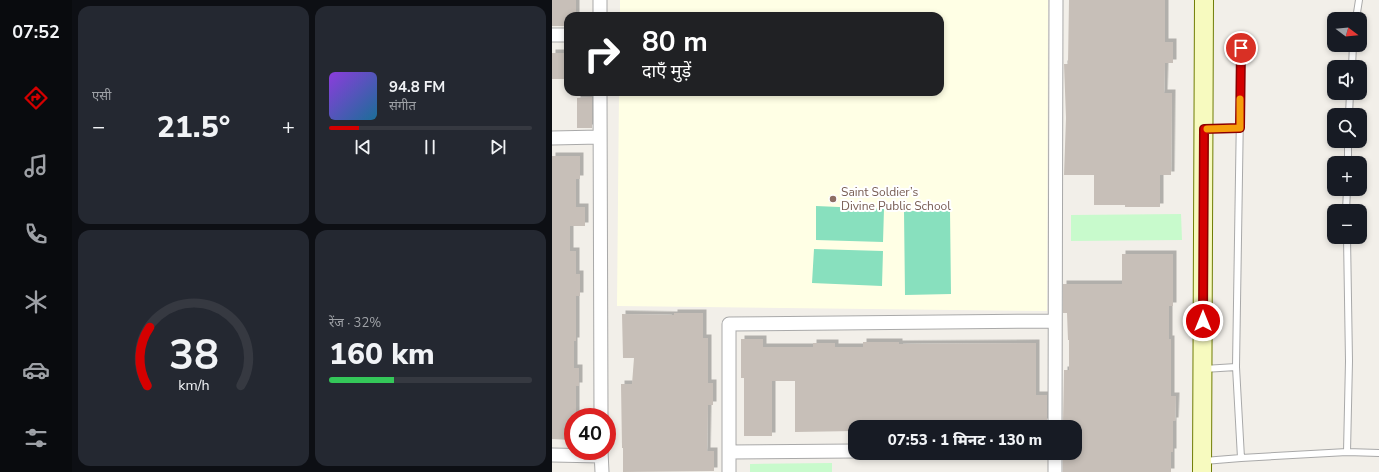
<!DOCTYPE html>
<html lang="hi">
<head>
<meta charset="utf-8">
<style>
  body { margin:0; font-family:"Nunito Sans","Noto Sans Devanagari",sans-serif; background:#242831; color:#f1f3f6; height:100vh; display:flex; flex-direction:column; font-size:15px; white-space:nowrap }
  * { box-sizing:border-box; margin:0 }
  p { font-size:13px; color:#9ea1a6 }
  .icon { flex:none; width:22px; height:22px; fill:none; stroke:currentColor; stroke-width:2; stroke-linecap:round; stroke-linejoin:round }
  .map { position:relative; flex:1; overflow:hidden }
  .side { display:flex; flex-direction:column; gap:6px; padding:6px; background:#0d0f14; width:480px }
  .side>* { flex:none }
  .hud { position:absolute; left:12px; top:12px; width:380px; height:84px; border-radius:12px; box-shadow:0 2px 6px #0003; background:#202124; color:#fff; overflow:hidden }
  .needle { width:26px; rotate:106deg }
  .tools { position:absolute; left:775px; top:12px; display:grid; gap:8px }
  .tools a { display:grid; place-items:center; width:40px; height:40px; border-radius:8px; background:#171b24; box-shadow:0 2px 6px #0003; font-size:20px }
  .speed { position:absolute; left:12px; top:408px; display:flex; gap:8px; font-size:20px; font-weight:700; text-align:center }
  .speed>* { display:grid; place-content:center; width:52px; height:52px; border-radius:50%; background:#171b24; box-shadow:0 2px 6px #0003; line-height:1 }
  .speed .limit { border:6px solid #d22; background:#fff; color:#111 }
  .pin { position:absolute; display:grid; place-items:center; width:34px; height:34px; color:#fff; margin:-17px; border:2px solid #fff; border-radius:50%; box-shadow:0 1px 4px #0007 }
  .me { position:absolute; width:44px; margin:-22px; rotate:0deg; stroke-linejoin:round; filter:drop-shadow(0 0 3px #0008) }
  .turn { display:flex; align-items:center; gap:14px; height:84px; padding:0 12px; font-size:18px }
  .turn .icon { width:52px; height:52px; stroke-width:2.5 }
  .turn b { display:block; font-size:28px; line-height:34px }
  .big { font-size:30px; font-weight:800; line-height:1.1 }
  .side .tile { flex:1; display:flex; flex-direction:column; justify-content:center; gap:6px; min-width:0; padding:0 14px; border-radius:12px; background:#242831 }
  .side .dial { align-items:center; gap:0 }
  .dial svg { height:104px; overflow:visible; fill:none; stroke:#363941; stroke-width:7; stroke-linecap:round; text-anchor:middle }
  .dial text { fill:#f1f3f6; stroke:none }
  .song { display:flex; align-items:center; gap:12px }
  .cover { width:48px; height:48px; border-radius:6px; background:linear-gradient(135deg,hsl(270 70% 55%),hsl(200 70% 35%)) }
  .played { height:4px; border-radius:2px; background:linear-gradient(90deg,#d40000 15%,#363941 15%) }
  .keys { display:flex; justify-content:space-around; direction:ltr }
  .heat { display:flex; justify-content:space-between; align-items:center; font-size:22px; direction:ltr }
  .charge { height:6px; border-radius:3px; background:linear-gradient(90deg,#34c759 32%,#363941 0) }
  .side .tiles { flex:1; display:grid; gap:6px; grid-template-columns:repeat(2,1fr) }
  .trip { position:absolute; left:296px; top:420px; width:234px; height:40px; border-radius:12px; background:#171b24; box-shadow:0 2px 6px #0003; font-weight:800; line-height:40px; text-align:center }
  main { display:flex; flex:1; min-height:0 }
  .dock { display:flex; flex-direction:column; width:72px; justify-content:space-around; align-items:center; background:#090b0e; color:#9ea1a6 }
  .dock .icon { width:28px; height:28px }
  .dock .on { color:#d40000 }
  .dock b { font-size:18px; color:#f1f3f6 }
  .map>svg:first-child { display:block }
</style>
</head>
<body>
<main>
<nav class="dock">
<b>07:52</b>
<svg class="icon on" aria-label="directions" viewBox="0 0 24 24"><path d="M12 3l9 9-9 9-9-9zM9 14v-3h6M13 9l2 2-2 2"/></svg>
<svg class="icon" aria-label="music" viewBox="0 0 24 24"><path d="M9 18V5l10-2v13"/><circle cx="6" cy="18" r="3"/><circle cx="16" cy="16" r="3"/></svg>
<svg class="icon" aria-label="phone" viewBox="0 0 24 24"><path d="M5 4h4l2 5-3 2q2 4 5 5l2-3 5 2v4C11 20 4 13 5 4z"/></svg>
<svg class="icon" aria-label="climate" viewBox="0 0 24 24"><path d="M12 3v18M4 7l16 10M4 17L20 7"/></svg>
<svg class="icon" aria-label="car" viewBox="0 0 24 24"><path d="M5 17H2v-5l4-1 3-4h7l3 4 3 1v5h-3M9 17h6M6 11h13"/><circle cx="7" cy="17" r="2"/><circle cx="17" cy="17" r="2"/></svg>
<svg class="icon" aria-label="filters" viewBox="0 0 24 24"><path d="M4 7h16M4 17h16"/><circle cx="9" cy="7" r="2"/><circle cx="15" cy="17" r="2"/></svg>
</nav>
<section class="side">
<div class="tiles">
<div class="tile"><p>एसी</p>
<div class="heat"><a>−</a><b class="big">21.5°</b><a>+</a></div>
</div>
<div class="tile">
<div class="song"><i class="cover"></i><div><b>94.8 FM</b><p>संगीत</p></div></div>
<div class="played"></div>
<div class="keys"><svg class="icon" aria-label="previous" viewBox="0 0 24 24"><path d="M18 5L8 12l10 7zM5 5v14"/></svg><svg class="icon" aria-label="pause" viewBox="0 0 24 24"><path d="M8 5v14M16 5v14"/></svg><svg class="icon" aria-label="next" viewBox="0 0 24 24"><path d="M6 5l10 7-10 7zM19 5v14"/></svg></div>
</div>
<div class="tile dial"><svg viewBox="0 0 100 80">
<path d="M14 69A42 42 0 1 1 86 69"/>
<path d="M14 69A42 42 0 0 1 16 24" stroke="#d40000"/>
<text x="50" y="56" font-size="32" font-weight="700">38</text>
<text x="50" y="72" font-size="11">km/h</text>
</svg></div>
<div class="tile"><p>रेंज · 32%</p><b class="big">160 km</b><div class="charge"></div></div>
</div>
</section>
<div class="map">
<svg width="827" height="472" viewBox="0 0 827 472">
  <defs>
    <filter id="shadow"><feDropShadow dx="3.5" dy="-3.5" stdDeviation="0" flood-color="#0004"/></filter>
  </defs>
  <rect width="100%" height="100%" fill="#f2efe9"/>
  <!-- education -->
  <path fill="#ffffe5" d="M68,0h428l-1,311 -430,-5 2,-214h321v-76h-320z"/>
  <!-- park -->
  <path fill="#c8facc" d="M629,214l1,26 -111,1v-26z
    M280,463v9h-82v-8z"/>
  <!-- pitch -->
  <path fill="#88e0be" d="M264,206l68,3 -1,33 -67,-2z
    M398,210l1,84 -46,1 -1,-84z
    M262,249l69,2 -1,35 -70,-3z"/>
  <!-- building -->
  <path fill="#c7bfb8" filter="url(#shadow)" d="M0,0h24v16h-8v10h-16z
    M517,0h96v42h8v21h-8l-1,30h8l-1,82h-11v32h-35v-2h-31v-30h-30l2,-57 -2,-54h4z
    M0,53h16v26h-16z
    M40,97v31h-15v-30z
    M0,156h28v23h-4v28h9v19h-15v25h6v23h4v22h-4v45h-2v27h5v18h-3v31h-3v23l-21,-1z
    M570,254h51v52h-4v33h2v57h5l-1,25h-2v31h-2v20h-108v-19h12v-26h-9v-5h-3l1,-52h5v-30h-1l-1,-27h-4v-29h59z
    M122,313h29v25h5v45h5v22h-5l-1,46h7v20l-91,1v-24h-1l-1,-64h11l2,-26h-11l-1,-44 52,1z
    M189,339h22v8h50v-4h22v4h28v-5h36v2l137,-1v52h11v27h-6v5h-186v4l-60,1v-51h-23v55h-28v-58h-3z"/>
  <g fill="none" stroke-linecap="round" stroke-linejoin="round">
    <defs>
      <path id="lane" d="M804,19l3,-19
        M800,67l1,-22
        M797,115l1,-22
        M653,129l35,-1
        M796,163v-22
        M794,211l1,-22
        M795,237l2,124 -2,91
        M684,367l5,-319
        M652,369l32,-2 5,91 106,-6 32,1
        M652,461l37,-3"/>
      <path id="street" d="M48,16v-16
        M0,35h16
        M48,92l1,325
        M0,138l48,-1
        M503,427l1,-427
        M49,451l1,21
        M177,452l126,-1
        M0,455l49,1
        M177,472v-148l326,-3
        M503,472v-19"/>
      <path id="secondary" d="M650,472l2,-472"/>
    </defs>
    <!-- lane casing -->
    <use href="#lane" stroke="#a9a9a9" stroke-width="8"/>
    <!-- street casing -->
    <use href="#street" stroke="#a9a9a9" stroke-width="15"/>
    <!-- secondary casing -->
    <use href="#secondary" stroke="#707d05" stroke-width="20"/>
    <!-- lane -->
    <use href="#lane" stroke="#fff" stroke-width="6"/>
    <!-- street -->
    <use href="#street" stroke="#fff" stroke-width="13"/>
    <!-- secondary -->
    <use href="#secondary" stroke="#f7fabf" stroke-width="18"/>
  </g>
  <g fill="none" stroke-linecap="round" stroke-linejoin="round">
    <defs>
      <path id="route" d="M651,321l1,-192 36,-1 1,-80"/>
    </defs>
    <!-- route casing -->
    <use href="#route" stroke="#8a0000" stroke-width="10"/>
    <!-- route -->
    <use href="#route" stroke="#d40000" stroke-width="7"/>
    <!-- slow -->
    <path stroke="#f59e0b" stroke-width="7" d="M655,129l33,-1v-29"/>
  </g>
  <!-- markers -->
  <circle fill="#8d6e63" stroke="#fff" stroke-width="1.5" cx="281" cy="199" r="4"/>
  <g text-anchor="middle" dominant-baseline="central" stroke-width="4" stroke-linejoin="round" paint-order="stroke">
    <!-- education labels -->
    <g font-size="12" fill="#785e54" stroke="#fff" text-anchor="start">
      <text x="289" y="192">Saint Soldier’s<tspan x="289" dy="14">Divine Public School</tspan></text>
    </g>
  </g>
</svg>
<div class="tools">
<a><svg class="needle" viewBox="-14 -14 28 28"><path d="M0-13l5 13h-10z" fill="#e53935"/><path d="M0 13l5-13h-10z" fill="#9ea1a6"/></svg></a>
<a><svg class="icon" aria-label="sound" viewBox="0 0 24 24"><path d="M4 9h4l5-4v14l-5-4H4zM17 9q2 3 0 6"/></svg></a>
<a><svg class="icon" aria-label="search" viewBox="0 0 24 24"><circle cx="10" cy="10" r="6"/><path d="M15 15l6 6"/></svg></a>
<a>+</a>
<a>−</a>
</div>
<div class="speed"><div class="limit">40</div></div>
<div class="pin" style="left:689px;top:48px;background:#d93025"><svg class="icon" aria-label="arrive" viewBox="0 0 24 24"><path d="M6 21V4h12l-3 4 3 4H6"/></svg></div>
<svg class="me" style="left:651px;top:321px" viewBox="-20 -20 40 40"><circle r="17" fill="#d40000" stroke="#fff" stroke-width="3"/><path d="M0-11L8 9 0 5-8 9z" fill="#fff"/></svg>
<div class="trip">07:53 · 1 मिनट · 130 m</div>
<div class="hud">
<div class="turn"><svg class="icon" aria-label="right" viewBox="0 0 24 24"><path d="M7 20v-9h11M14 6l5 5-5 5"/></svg><div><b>80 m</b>दाएँ मुड़ें</div></div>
</div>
</div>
</main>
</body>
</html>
